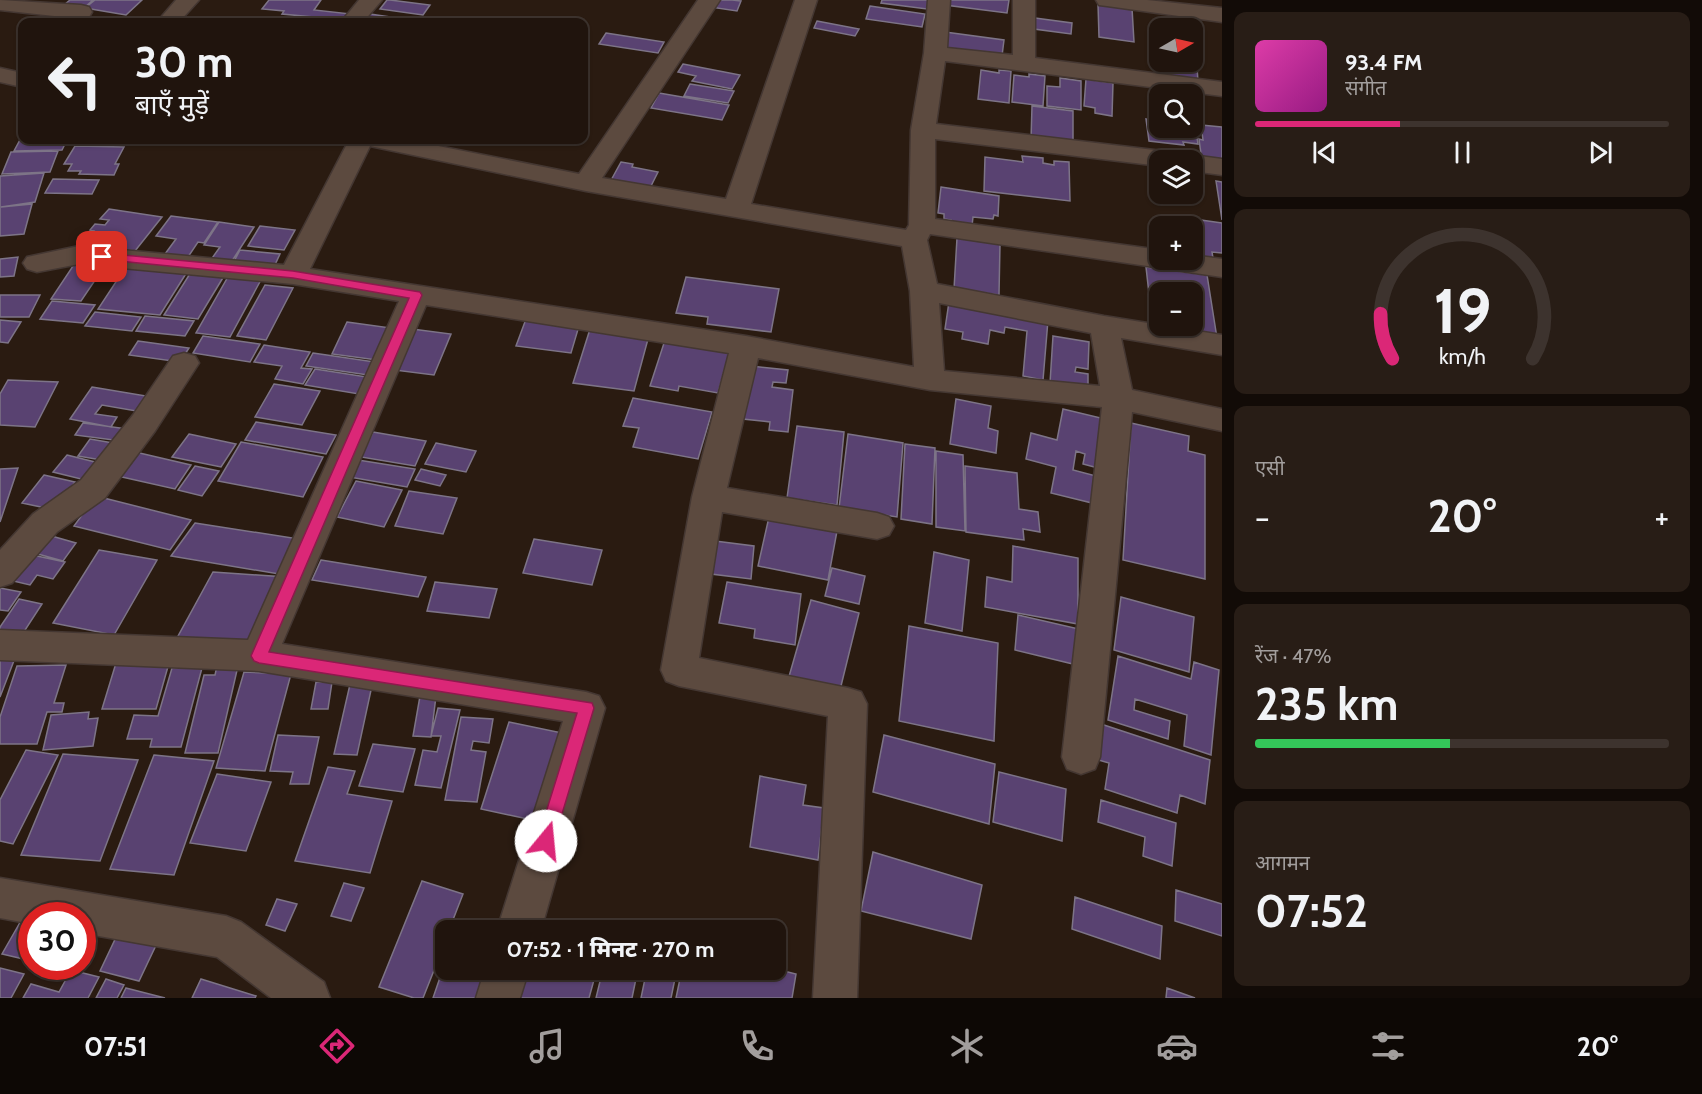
<!DOCTYPE html>
<html lang="hi">
<head>
<meta charset="utf-8">
<style>
  body { margin:0; font-family:Cabin,"Noto Sans Devanagari",sans-serif; background:#281d16; color:#f1f3f6; height:100vh; display:flex; flex-direction:column; font-size:22px; white-space:nowrap }
  * { box-sizing:border-box; margin:0 }
  p { font-size:20px; color:#a29e9d }
  .icon { flex:none; width:33px; height:33px; fill:none; stroke:currentColor; stroke-width:2; stroke-linecap:round; stroke-linejoin:round }
  .map { position:relative; flex:1; overflow:hidden }
  .sheet { display:flex; flex-direction:column; gap:12px; padding:12px; background:#120b07; width:480px }
  .sheet>* { flex:none }
  .hud { position:absolute; left:18px; top:18px; width:570px; height:126px; border-radius:12px; box-shadow:0 2px 4px #0004,0 0 0 2px #3d332e; background:#20140d; color:#f1f3f6; overflow:hidden }
  .needle { width:39px; rotate:81deg }
  .buttons { position:absolute; left:1149px; top:18px; display:grid; gap:12px }
  .buttons a { display:grid; place-items:center; width:54px; height:54px; border-radius:12px; background:#20140d; box-shadow:0 2px 4px #0004,0 0 0 2px #3d332e; font-size:30px }
  .speed { position:absolute; left:18px; top:902px; display:flex; gap:12px; font-size:30px; font-weight:700; text-align:center }
  .speed>* { display:grid; place-content:center; width:78px; height:78px; border-radius:50%; background:#20140d; box-shadow:0 2px 4px #0004,0 0 0 2px #3d332e; line-height:1 }
  .speed .limit { border:9px solid #d22; background:#fff; color:#111 }
  .pin { position:absolute; display:grid; place-items:center; width:51px; height:51px; color:#fff; margin:-26px; border-radius:12px; box-shadow:0 3px 9px #0006 }
  .me { position:absolute; width:66px; margin:-33px; rotate:17deg; stroke-linejoin:round; filter:drop-shadow(0 0 4px #0008) }
  .turn { display:flex; align-items:center; gap:21px; height:126px; padding:0 18px; font-size:27px }
  .turn .icon { width:78px; height:78px; stroke-width:2.5 }
  .turn b { display:block; font-size:42px; line-height:51px }
  .big { font-size:45px; font-weight:800; line-height:1.1 }
  .sheet .card { flex:1; display:flex; flex-direction:column; justify-content:center; gap:9px; min-width:0; padding:0 21px; border-radius:12px; background:#281d16 }
  .sheet .dial { align-items:center; gap:0 }
  .dial svg { height:156px; overflow:visible; fill:none; stroke:#3d332e; stroke-width:7; stroke-linecap:round; text-anchor:middle }
  .dial text { fill:#f1f3f6; stroke:none }
  .song { display:flex; align-items:center; gap:18px }
  .cover { width:72px; height:72px; border-radius:9px; background:linear-gradient(135deg,hsl(320 70% 55%),hsl(310 70% 35%)) }
  .played { height:6px; border-radius:3px; background:linear-gradient(90deg,#db2777 35%,#3d332e 35%) }
  .keys { display:flex; justify-content:space-around; direction:ltr }
  .heat { display:flex; justify-content:space-between; align-items:center; font-size:33px; direction:ltr }
  .charge { height:9px; border-radius:4px; background:linear-gradient(90deg,#34c759 47%,#3d332e 0) }
  .trip { position:absolute; left:435px; top:920px; width:351px; height:60px; border-radius:12px; background:#20140d; box-shadow:0 2px 4px #0004,0 0 0 2px #3d332e; font-weight:800; line-height:60px; text-align:center }
  .dock { display:flex; height:96px; justify-content:space-around; align-items:center; background:#0d0805; color:#a29e9d }
  .dock .icon { width:42px; height:42px }
  .dock .active { color:#db2777 }
  .dock b { font-size:27px; color:#f1f3f6 }
  main { display:flex; flex:1; min-height:0 }
  .map>svg:first-child { display:block }
</style>
</head>
<body>
<main>
<div class="map">
<svg width="1222" height="998" viewBox="0 0 1222 998">
  <rect width="100%" height="100%" fill="#2a1b11"/>
  <!-- building -->
  <path fill="#594271" stroke="#7d7487" stroke-width="1.5" fill-rule="evenodd" d="M70,0h23l-9,8 -20,-3z
    M95,0h47l-16,15 -41,-7z
    M269,0h52l-7,10 37,4 -5,6 -64,-6 2,-3 -22,-2z
    M387,0h3l40,5 -7,10 -43,-6z
    M713,0h19l9,1 -4,10 -27,-4z
    M882,0h48l-3,9 -46,-6z
    M946,0h63l-2,13 -62,-8z
    M1098,4l34,4 2,34 -35,-5z
    M870,6l55,8 -3,13 -56,-8z
    M370,14l48,7 -1,1h-53z
    M1035,18l37,5 -1,11 -37,-5z
    M817,21l42,8 -4,7 -41,-8z
    M1176,25l20,2 2,21 -6,-1v-19h-16z
    M945,32l59,8 -2,16 -59,-7z
    M606,33l58,9 -6,11 -59,-9z
    M1192,50h4l2,32 -34,-5 -1,-15h11v5l6,1v-6h12z
    M683,64l57,11 -8,14 -40,-8 4,-5 -18,-4z
    M981,70l18,3v-3l12,1 -2,32 -31,-4z
    M1029,74l16,2 -2,30 -31,-4 2,-27 15,2z
    M1060,78l21,3v29l-34,-4v-20l13,1z
    M1086,79l27,4 -1,33 -17,-3v-5l-11,-2z
    M690,84l44,7 -6,12 -44,-7z
    M659,93l70,12 -7,15 -71,-12z
    M1032,106l41,5v35l-42,-6z
    M1146,119l14,2v7h32v-3h3l3,19 -15,-2 1,3 -35,-4z
    M1201,125l21,2v36l-20,-2 -3,-22 4,1z
    M21,138l40,2 -2,2h7l-4,8 -48,1z
    M131,140h31l-3,5 -30,-2z
    M75,146l49,1 -9,17h4l-5,11 -35,-1 2,-3h-13l4,-7h-8z
    M58,151l-8,21 -48,2 9,-22z
    M1022,156l21,2v5l11,2v-4l15,1 1,39 -86,-10 1,-34 38,5z
    M621,162l12,2 -1,3 26,5 -10,20 -39,-8z
    M44,173l-9,29 -34,5 31,-3 -8,30 -24,2v-60z
    M53,179l46,1 -7,14 -47,-1z
    M1216,181l6,1v38z
    M941,187l58,9 -1,20 -4,-1 -1,4 -20,-2 -1,9 -22,-3 1,-3 -7,-1v-5l-6,-1z
    M109,209l53,8 -27,34 -51,-8 10,-12 -4,-1 5,-6 10,1 4,-5 -9,-1z
    M171,216l47,6 -14,21 -6,-1 -10,15 -23,-3 11,-15 -20,-3z
    M1187,218l35,5v30l-10,-1 2,12 -22,-3v-35h-4z
    M219,222l35,5 -24,37 -20,-3 10,-14 -16,-2z
    M260,226l35,4 -11,20 -36,-4z
    M957,238l43,6 -1,51 -45,-6z
    M240,250l40,4 -7,15 -41,-4z
    M18,257l-4,19 -14,1v-18z
    M79,257l18,2 -8,13 11,1 -19,28 -30,-2z
    M127,265l60,7 -27,43 -62,-6z
    M1146,267l61,8 10,63 -64,-9zM1160,292h32v34h-32z
    M191,272l33,4 -26,43 -34,-4z
    M229,275l33,3 -32,59 -34,-4z
    M686,277l93,12 -8,43 -64,-8 1,-7 -32,-4z
    M265,285l28,3 -27,52 -29,-4z
    M0,295h40l-11,22h-29z
    M52,301l43,4 -12,18 -43,-4z
    M949,302l99,18 -5,60 -20,-4 4,-45 -22,-4 -1,6 -14,-3 -2,14 -26,-5 1,-7 -18,-3z
    M95,312l46,5 -9,14 -47,-5z
    M145,316l49,5 -9,15 -49,-5z
    M526,319l53,7 -8,27 -55,-7z
    M0,320l21,2 -13,21 -8,-1z
    M347,322l44,6 -14,32 -45,-6z
    M591,326l57,13 -14,52 -61,-8z
    M412,329l39,5 -17,41 -40,-5z
    M203,336l57,8 -10,18 -57,-9z
    M1053,336l36,6 -1,27 -12,-2 -1,5 13,2v16l-38,-7z
    M665,340l65,11 -12,42 -39,-7 -1,5 -28,-5z
    M138,341l51,7 -9,14 -51,-7z
    M264,345l46,7 -9,16 11,1 -9,15 -28,-5 7,-13 -28,-4z
    M313,353l62,9 -7,13 -62,-9z
    M751,366l37,4 -2,13 -13,-1 -1,5 21,3 -5,42 -19,-2 1,-8 -27,-3z
    M315,369l52,8 -8,17 -54,-9z
    M8,380l50,2 -23,45 -35,-2v-31z
    M274,384l46,7 -18,34 -47,-8z
    M92,387l60,10 -10,15 -40,-7 -7,9 22,3 -6,10 -41,-8z
    M633,398l79,14 -14,47 -65,-12 6,-19 -16,-2z
    M956,399l35,7 -3,22 10,3 -2,22 -46,-9z
    M1063,409l42,10 -7,49 -15,-4 2,-10 -9,-3 -3,19 23,6 -4,27 -41,-10 5,-26 -30,-8 5,-26 26,7z
    M256,422l80,13 -10,19 -81,-14z
    M83,423l45,6 -7,12 -46,-6z
    M1131,423l58,13 -1,15 17,4v124l-82,-19z
    M797,426l47,6 -7,73 -50,-7z
    M373,432l53,9 -11,25 -54,-9z
    M189,434l47,10 -15,23 -49,-10z
    M848,434l55,9 -6,74 -58,-9z
    M90,439l29,5 -12,17 -29,-5z
    M241,442l82,15 -20,40 -85,-16z
    M436,443l40,8 -10,21 -41,-8z
    M905,444l30,4 -3,76 -31,-5z
    M131,451l60,14 -16,24 -62,-14z
    M936,451l27,4 2,76 -29,-4z
    M67,455l36,9 -14,17 -36,-9z
    M358,460l57,9 -8,18 -58,-10z
    M195,466l24,5 -17,25 -24,-6z
    M965,466l52,7 2,36 19,3 2,20 -17,-3 1,11 -58,-8z
    M18,468l-18,54v-53z
    M421,469l25,6 -6,11 -25,-6z
    M44,475l31,7 -20,28 -33,-7z
    M356,481l46,9 -18,37 -47,-10z
    M409,491l48,7 -14,36 -48,-8z
    M96,496l95,24 -21,30 -96,-24z
    M769,517l68,14 -9,49 -70,-14z
    M195,523l104,16 -20,35 -108,-18z
    M41,533l35,10 -13,18 -36,-10z
    M534,539l68,11 -10,35 -69,-12z
    M715,541l39,5 -3,33 -40,-5z
    M1013,546l65,12v66l-93,-17 2,-30 25,5z
    M99,550l58,10 -43,75 -61,-12z
    M934,552l35,8 -7,71 -37,-8z
    M23,553l42,9 -12,17 -16,-4 -7,10 -25,-6z
    M321,560l105,17 -8,20 -106,-17z
    M832,568l33,8 -6,28 -34,-8z
    M213,572l73,5 -33,71 -76,-10z
    M435,582l62,7 -8,29 -62,-7z
    M727,582l74,12 -6,51 -41,-7 1,-9 -36,-6z
    M0,588l21,4 -13,19 -8,-1z
    M1121,597l73,20 -5,55 -75,-22z
    M19,599l23,5 -26,40 -16,-4v-13z
    M811,600l48,13 -20,81 -51,-14z
    M1018,615l61,14 -2,36 -62,-15z
    M909,626l89,17 -4,98 -95,-20z
    M1118,656l73,23 3,-17 25,8 -8,85 -27,-9 3,-31 -52,-16 -1,11 36,11 -2,18 -60,-19z
    M0,658h15l-15,39z
    M116,663h53l-13,46h-54z
    M66,665l-12,38h10l-2,9h-15l-10,32h-37v-27l17,-51z
    M217,666h21l-20,87h-33l19,-78h11z
    M172,668h30l-21,79h-31l2,-8h-25l7,-24 24,1z
    M244,672l47,2 -26,97 -49,-3z
    M351,680l22,1 -16,74 -23,-1z
    M316,682h16l-4,27h-17z
    M420,696h16l-5,41 -18,-1z
    M438,708l22,2 -19,78 -26,-3 8,-35 14,2 4,-16h-10z
    M89,712l-1,7 10,-1 -5,28 -50,4 8,-35z
    M461,717l32,2 -4,24 -16,-2 -2,9 15,2 -9,50 -32,-2z
    M509,722l58,12 -25,88 -61,-13z
    M1101,724l109,36 -5,44 -25,-9 -3,18 -72,-24 4,-26 -14,-4z
    M278,735l41,2 -10,47h-19l3,-12 -23,-1z
    M884,735l111,29 -6,60 -116,-32z
    M373,744l42,5 -12,43 -44,-6z
    M26,750l32,5 -45,89 -13,-3v-41z
    M63,754l75,6 -38,101 -79,-6z
    M154,755l60,6 -40,114 -64,-6z
    M328,767l27,4 -8,23 45,7 -22,72 -75,-12z
    M999,772l67,17 -4,52 -69,-19z
    M217,774l54,8 -25,69 -56,-8z
    M760,776l46,9 -3,20 21,3 -6,52 -68,-13z
    M1101,800l75,23 -4,43 -29,-10 2,-19 -47,-15z
    M873,852l109,33 -11,54 -110,-28z
    M422,881l41,13 -14,36h-3v10l-23,58h-9l-35,-11z
    M344,883l20,5 -13,33 -20,-5z
    M1176,890l46,14v32l-47,-15z
    M1075,897l87,29 -2,33 -88,-30z
    M277,899l20,5 -12,27 -19,-6z
    M26,912l12,3h-6v46l-30,-7z
    M531,919l42,11h-45z
    M120,929l39,10 -20,42 -39,-10z
    M446,960v9h50l-9,29h-54z
    M0,968l24,6 -13,24h-11z
    M516,969h81l-8,29h-83z
    M603,969h35l-6,29h-36z
    M647,969h30l-6,29h-30z
    M682,969h94l20,5 -4,24h-116z
    M71,970l28,7 -11,21h-65l8,-14 28,8z
    M106,979l18,6 -7,13h-21z
    M201,979l55,17 -1,2h-63z
    M126,988l39,10h-44z
    M1167,988l28,10h-29z"/>
  <g fill="none" stroke-linecap="round" stroke-linejoin="round">
    <defs>
      <path id="minor" d="M0,0l81,5 8,2 3,5 -3,5 -8,2 -81,-9z
        M176,0h23l-20,22h-22z
        M359,0h23l-19,22h-22z
        M698,0h22l-118,178 124,21 69,-199h22l-66,204 155,26 3,-5 2,-95 13,-77 4,-53h22l-3,48 66,7v-55h22v58l187,24v14l-277,-35 -9,63 235,28 9,3 3,3 9,-3 30,4v16l-30,-4v-11h-32v6l-225,-27v80l225,31v10h32v-5l30,4v18l-292,-43 -3,6 10,44 167,32 118,19v20l-101,-17 11,52 90,19v22l-90,-19 -32,345 -5,12 -14,5 -14,-5 -5,-12 40,-350 -172,-17 -172,-32 -31,130 150,25 12,4 5,9 -5,9 -12,4 -155,-27 -23,146 149,30 13,4 6,12 -10,294h-44l15,-282 -149,-30 -13,-5 -5,-11 31,-173 37,-144 -303,-48 -144,339 304,48 13,4 6,12 -64,222h-44l66,-209 -304,-50 -259,-11v-30l248,10 151,-339 -106,-17 -214,-20 -42,8 -10,-3 -4,-6 4,-6 52,-11 205,19 65,-125h59l171,34zM370,146l216,45 316,55 8,45 4,76 -168,-31 -436,-67zM939,303l152,30 9,53 -156,-15z
        M1096,0h51l75,8v14l-115,-16 -8,-1z
        M0,68l22,5v14l-22,-5z
        M184,353l11,3 4,7 -44,68 -50,67 -48,34 -45,51 -12,4v-37l33,-36 48,-34 52,-65 40,-59z
        M0,878l226,38 15,6 83,60 6,16h-59l-54,-41 -135,-24v-18h-50v9l-32,-6z
        M485,969h44l-9,29h-44z"/>
    </defs>
    <!-- minor casing -->
    <use href="#minor" stroke="#443732" stroke-width="3"/>
    <!-- minor -->
    <use href="#minor" fill="#5c4a3f" fill-rule="evenodd"/>
  </g>
  <!-- route -->
  <path fill="#db2777" stroke="#8e194d" stroke-width="1.5" d="M102,253l191,18 127,21 2,3 -153,357 323,51 2,5 -42,139 -6,2 -6,-2 -3,-6 40,-128 -318,-50 -5,-2 -3,-5 158,-358 -116,-20 -195,-19 -1,-2z"/>
</svg>
<div class="buttons">
<a><svg class="needle" viewBox="-14 -14 28 28"><path d="M0-13l5 13h-10z" fill="#e53935"/><path d="M0 13l5-13h-10z" fill="#a29e9d"/></svg></a>
<a><svg class="icon" aria-label="search" viewBox="0 0 24 24"><circle cx="10" cy="10" r="6"/><path d="M15 15l6 6"/></svg></a>
<a><svg class="icon" aria-label="layers" viewBox="0 0 24 24"><path d="M12 4l9 5-9 5-9-5zM3 14l9 5 9-5"/></svg></a>
<a>+</a>
<a>−</a>
</div>
<div class="speed"><div class="limit">30</div></div>
<div class="pin" style="left:102px;top:257px;background:#d93025"><svg class="icon" aria-label="arrive" viewBox="0 0 24 24"><path d="M6 21V4h12l-3 4 3 4H6"/></svg></div>
<svg class="me" style="left:546px;top:841px" viewBox="-20 -20 40 40"><circle r="19" fill="#fff"/><path d="M0-13L10 11 0 6-10 11z" fill="#db2777"/></svg>
<div class="trip">07:52 · 1 मिनट · 270 m</div>
<div class="hud">
<div class="turn"><svg class="icon" aria-label="left" viewBox="0 0 24 24"><path d="M17 20v-9H6M10 6l-5 5 5 5"/></svg><div><b>30 m</b>बाएँ मुड़ें</div></div>
</div>
</div>
<section class="sheet">
<div class="card">
<div class="song"><i class="cover"></i><div><b>93.4 FM</b><p>संगीत</p></div></div>
<div class="played"></div>
<div class="keys"><svg class="icon" aria-label="previous" viewBox="0 0 24 24"><path d="M18 5L8 12l10 7zM5 5v14"/></svg><svg class="icon" aria-label="pause" viewBox="0 0 24 24"><path d="M8 5v14M16 5v14"/></svg><svg class="icon" aria-label="next" viewBox="0 0 24 24"><path d="M6 5l10 7-10 7zM19 5v14"/></svg></div>
</div>
<div class="card dial"><svg viewBox="0 0 100 80">
<path d="M14 69A42 42 0 1 1 86 69"/>
<path d="M14 69A42 42 0 0 1 8 46" stroke="#db2777"/>
<text x="50" y="56" font-size="32" font-weight="700">19</text>
<text x="50" y="72" font-size="11">km/h</text>
</svg></div>
<div class="card"><p>एसी</p>
<div class="heat"><a>−</a><b class="big">20°</b><a>+</a></div>
</div>
<div class="card"><p>रेंज · 47%</p><b class="big">235 km</b><div class="charge"></div></div>
<div class="card"><p>आगमन</p><b class="big">07:52</b></div>
</section>
</main>
<nav class="dock">
<b>07:51</b>
<svg class="icon active" aria-label="directions" viewBox="0 0 24 24"><path d="M12 3l9 9-9 9-9-9zM9 14v-3h6M13 9l2 2-2 2"/></svg>
<svg class="icon" aria-label="music" viewBox="0 0 24 24"><path d="M9 18V5l10-2v13"/><circle cx="6" cy="18" r="3"/><circle cx="16" cy="16" r="3"/></svg>
<svg class="icon" aria-label="phone" viewBox="0 0 24 24"><path d="M5 4h4l2 5-3 2q2 4 5 5l2-3 5 2v4C11 20 4 13 5 4z"/></svg>
<svg class="icon" aria-label="climate" viewBox="0 0 24 24"><path d="M12 3v18M4 7l16 10M4 17L20 7"/></svg>
<svg class="icon" aria-label="car" viewBox="0 0 24 24"><path d="M5 17H2v-5l4-1 3-4h7l3 4 3 1v5h-3M9 17h6M6 11h13"/><circle cx="7" cy="17" r="2"/><circle cx="17" cy="17" r="2"/></svg>
<svg class="icon" aria-label="filters" viewBox="0 0 24 24"><path d="M4 7h16M4 17h16"/><circle cx="9" cy="7" r="2"/><circle cx="15" cy="17" r="2"/></svg>
<b>20°</b>
</nav>
</body>
</html>
